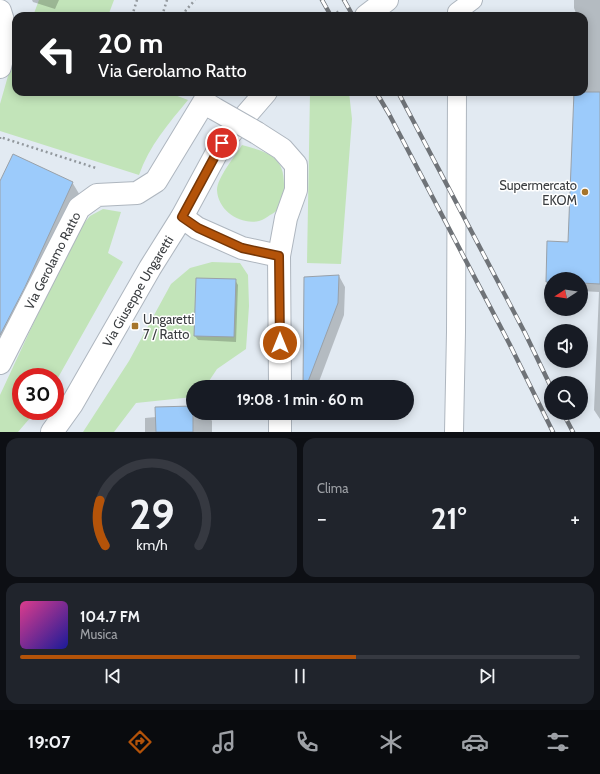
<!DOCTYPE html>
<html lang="it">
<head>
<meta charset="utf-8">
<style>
  body { margin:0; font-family:Cabin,sans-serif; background:#20242c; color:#f1f3f6; height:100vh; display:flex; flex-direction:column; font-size:15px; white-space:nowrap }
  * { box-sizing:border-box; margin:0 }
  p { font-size:13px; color:#9ea1a6 }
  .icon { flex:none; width:22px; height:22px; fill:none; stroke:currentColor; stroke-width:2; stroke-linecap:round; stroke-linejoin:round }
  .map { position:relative; height:432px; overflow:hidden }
  .side { display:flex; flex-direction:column; gap:6px; padding:6px; background:#0d0f14; flex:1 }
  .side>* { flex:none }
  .banner { position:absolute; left:12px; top:12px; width:576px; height:84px; border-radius:12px; box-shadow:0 2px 10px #0003; background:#202124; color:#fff; overflow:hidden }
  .needle { width:26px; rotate:258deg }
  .fabs { position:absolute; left:544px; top:272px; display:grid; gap:8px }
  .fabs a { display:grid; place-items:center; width:44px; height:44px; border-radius:50%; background:#171b24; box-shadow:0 2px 10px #0003; font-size:20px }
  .speed { position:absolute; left:12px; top:368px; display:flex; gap:8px; font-size:20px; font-weight:700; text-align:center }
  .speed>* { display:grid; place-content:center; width:52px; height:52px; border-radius:50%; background:#171b24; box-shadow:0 2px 10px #0003; line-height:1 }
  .speed .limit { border:6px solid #d22; background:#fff; color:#111 }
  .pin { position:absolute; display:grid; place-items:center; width:34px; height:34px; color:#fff; margin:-17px; border:2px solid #fff; border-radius:50%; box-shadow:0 1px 4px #0007 }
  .me { position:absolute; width:44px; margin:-22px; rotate:0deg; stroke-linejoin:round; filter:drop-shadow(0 0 3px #0008) }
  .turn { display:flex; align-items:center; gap:14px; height:84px; padding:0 20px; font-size:18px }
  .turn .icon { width:52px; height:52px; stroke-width:2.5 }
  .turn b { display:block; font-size:28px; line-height:34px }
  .big { font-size:30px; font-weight:700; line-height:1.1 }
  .side .tile { flex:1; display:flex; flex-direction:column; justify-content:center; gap:6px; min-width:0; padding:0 14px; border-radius:12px; background:#20242c }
  .side .dial { align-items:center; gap:0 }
  .dial svg { height:104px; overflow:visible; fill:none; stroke:#363941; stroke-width:7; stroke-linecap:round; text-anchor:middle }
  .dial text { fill:#f1f3f6; stroke:none }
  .song { display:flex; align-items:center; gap:12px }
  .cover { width:48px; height:48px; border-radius:6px; background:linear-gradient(135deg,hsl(330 70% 55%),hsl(240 70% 35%)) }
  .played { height:4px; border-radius:2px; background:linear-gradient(90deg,#b45309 60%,#363941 60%) }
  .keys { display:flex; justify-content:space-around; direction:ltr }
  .heat { display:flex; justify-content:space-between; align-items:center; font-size:22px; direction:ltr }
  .side .tiles { flex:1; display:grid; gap:6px; grid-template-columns:1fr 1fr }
  .tile:last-child { grid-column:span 2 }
  .trip { position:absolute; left:186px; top:380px; width:228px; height:40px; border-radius:20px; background:#171b24; box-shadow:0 2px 10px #0003; font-weight:700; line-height:40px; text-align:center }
  .menu { display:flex; height:64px; justify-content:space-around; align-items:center; background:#090b0e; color:#9ea1a6 }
  .menu .icon { width:28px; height:28px }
  .menu .current { color:#b45309 }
  .menu b { font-size:18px; color:#f1f3f6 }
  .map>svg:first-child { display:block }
</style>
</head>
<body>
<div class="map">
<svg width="600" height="432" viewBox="0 0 600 432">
  <rect width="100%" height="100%" fill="#e2eaf2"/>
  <!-- green -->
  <path fill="#c2e4b9" d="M39,0h75l-6,16h-75z
    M16,48v44h151l21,8c-19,23 -39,46 -49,75l-139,-44v-27z
    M310,92h39l3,27 -11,145 -34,-1z
    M242,145c24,7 42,10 42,39 1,7 1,16 -2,21 -2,4 -8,8 -12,10 -3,2 -7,5 -11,6 -19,4 -41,-10 -42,-31 0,-12 18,-34 25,-45z
    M103,209l18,3 -13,41 15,9 -68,121v-6h-34v34h15l-18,21h-18v-37l75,-161 15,-18z
    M212,262l28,1 8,12 1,31 -3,43 -29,20 -12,18h-12v10l-57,6 -22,29h-31l46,-71 42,-77 19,-16z"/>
  <!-- shadow -->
  <path fill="#0003" d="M32,0h27l-4,9 -22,-7z
    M574,0h26v419l-6,-9 5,-118 -18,-1v-12h-30v10l-4,-8 22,-38 6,-151h9v-76h-7l-3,-8z
    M72,182l9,15 -81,145v-158z
    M339,276l6,11 -1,28 -27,72h-13z
    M235,280l3,5 -2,57 -38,-2 -3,-4z
    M193,407v6h14l5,8v11h-67v-14l11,-1z"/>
  <!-- building -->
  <path fill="#9ccbfb" stroke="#99a1a9" d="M574,92h26v192l-19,-1v-4h-30v3h-5l1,-41 21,1z
    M13,154l60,28 -48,105 -25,48v-154z
    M339,275l-1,28 -32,84h-3l1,-110z
    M196,278l40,1 -2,58 -40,-1z
    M193,406v26h-37l-1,-25z"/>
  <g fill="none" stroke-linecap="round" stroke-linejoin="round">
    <defs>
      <path id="service" d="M457,16v-4l16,-12
        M454,432l2,-100 1,-240"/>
      <g id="minor">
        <path d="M0,11c8,23 6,33 0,56"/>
        <path d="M257,133l25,16 14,16v25l-10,28 -7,38"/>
        <path d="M182,217l15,11 45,20 37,8 1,131"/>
        <path id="s1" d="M0,363l79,-155 18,-13 40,-2 19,-12 48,-79 11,7"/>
        <path d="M280,413v19"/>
      </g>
      <g id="tertiary">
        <path d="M366,16l21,-16"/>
        <path id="s2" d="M52,432l20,-28 78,-136 32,-51 40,-74 44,-51"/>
      </g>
    </defs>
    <!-- service casing -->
    <use href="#service" stroke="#aeb6bf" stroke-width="20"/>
    <!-- minor casing -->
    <use href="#minor" stroke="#aeb6bf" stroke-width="24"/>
    <!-- tertiary casing -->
    <use href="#tertiary" stroke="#aeb6bf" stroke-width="24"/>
    <!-- path -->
    <path stroke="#92989d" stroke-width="2.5" stroke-dasharray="2 3" stroke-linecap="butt" d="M132,16l5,-16
      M162,16l5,-16
      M183,16l3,-6 9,-10
      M333,16l6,-5
      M0,139v-2l96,31"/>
    <!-- service -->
    <use href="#service" stroke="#fff" stroke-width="18"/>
    <!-- minor -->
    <use href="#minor" stroke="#fff" stroke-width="22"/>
    <!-- tertiary -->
    <use href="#tertiary" stroke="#fff" stroke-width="22"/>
    <defs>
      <path id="rail" d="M322,0l9,16
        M344,0l9,16
        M376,92l13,22 120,229 44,89
        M398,92l127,241 26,54
        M563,413l10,19"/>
    </defs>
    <!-- rail casing -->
    <use href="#rail" stroke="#6f7378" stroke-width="4.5"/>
    <!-- rail -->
    <use href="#rail" stroke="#fff" stroke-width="3" stroke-dasharray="9" stroke-linecap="butt"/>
    <defs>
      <path id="minor-bridge" d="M215,109l42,24"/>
    </defs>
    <!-- minor-bridge casing -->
    <use href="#minor-bridge" stroke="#aeb6bf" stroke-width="24" stroke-linecap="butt"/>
    <!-- minor-bridge -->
    <use href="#minor-bridge" stroke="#fff" stroke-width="22"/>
  </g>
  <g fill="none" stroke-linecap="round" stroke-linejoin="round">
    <defs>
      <path id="route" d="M222,143l-40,74 16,11 44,20 37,8 1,87"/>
    </defs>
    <!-- route casing -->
    <use href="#route" stroke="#753606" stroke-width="10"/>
    <!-- route -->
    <use href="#route" stroke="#b45309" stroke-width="7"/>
  </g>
  <!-- markers -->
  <g fill="#a6752b" stroke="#fff" stroke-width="1.5">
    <circle cx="585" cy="192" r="4"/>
    <rect x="131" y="322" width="8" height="8" rx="2"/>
  </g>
  <g text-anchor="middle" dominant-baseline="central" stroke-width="3" stroke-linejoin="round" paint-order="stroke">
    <!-- poi labels -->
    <g font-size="13" fill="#393c3f" stroke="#fff" text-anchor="end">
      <text x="577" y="185">Supermercato<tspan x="577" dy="15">EKOM</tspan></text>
      <text x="143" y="319" text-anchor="start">Ungaretti<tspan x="143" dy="15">7 / Ratto</tspan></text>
    </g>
    <!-- street labels -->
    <g font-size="13" fill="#393c3f" stroke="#fff">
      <text stroke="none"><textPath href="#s1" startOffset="115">Via Gerolamo Ratto</textPath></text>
      <text stroke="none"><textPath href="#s2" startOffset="165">Via Giuseppe Ungaretti</textPath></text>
    </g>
  </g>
</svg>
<div class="fabs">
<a><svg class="needle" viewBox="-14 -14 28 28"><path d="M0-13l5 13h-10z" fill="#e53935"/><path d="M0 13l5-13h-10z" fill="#9ea1a6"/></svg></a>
<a><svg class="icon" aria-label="sound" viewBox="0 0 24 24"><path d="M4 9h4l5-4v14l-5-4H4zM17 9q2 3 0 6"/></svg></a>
<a><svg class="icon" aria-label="search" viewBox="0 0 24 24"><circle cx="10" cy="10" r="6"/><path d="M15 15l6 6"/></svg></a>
</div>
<div class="speed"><div class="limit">30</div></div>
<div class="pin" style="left:222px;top:143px;background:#d93025"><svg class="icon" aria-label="arrive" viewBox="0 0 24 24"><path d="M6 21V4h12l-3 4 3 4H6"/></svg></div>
<svg class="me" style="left:280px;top:343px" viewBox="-20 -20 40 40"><circle r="17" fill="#b45309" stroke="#fff" stroke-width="3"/><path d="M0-11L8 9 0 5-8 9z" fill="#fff"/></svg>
<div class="trip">19:08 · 1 min · 60 m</div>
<div class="banner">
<div class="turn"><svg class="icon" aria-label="left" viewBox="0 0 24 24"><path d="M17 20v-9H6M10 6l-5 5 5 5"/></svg><div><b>20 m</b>Via Gerolamo Ratto</div></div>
</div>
</div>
<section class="side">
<div class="tiles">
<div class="tile dial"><svg viewBox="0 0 100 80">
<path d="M14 69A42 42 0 1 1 86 69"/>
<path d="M14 69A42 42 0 0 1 10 34" stroke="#b45309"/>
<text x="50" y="56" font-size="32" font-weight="700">29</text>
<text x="50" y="72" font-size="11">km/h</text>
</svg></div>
<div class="tile"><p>Clima</p>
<div class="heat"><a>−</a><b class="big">21°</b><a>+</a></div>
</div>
<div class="tile">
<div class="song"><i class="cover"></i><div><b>104.7 FM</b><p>Musica</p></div></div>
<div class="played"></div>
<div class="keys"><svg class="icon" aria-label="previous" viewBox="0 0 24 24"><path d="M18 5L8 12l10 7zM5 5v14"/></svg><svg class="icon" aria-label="pause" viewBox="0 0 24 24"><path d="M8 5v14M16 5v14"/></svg><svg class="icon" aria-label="next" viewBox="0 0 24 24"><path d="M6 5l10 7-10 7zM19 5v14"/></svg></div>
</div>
</div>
</section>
<nav class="menu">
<b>19:07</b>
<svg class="icon current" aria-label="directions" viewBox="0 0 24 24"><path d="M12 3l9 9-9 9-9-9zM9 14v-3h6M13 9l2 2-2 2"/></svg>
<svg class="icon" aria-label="music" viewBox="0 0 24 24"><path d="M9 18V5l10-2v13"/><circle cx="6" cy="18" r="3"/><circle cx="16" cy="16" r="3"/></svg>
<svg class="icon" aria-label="phone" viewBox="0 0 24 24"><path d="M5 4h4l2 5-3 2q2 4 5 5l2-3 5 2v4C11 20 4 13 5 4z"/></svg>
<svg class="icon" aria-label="climate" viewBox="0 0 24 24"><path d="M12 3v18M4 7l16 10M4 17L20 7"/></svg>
<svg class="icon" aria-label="car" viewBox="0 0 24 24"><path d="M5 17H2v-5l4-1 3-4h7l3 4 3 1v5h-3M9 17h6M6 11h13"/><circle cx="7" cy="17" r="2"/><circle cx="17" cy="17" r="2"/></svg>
<svg class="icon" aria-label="filters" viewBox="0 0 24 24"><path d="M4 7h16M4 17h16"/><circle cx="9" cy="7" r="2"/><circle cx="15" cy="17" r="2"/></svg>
</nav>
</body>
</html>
